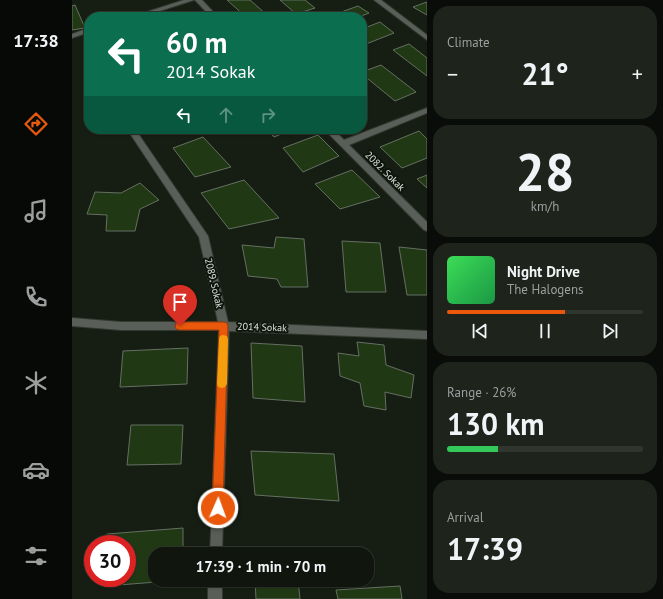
<!DOCTYPE html>
<html lang="en">
<head>
<meta charset="utf-8">
<style>
  body { margin:0; font-family:"PT Sans",sans-serif; background:#1e231c; color:#f1f3f6; height:100vh; display:flex; flex-direction:column; font-size:15px; white-space:nowrap }
  * { box-sizing:border-box; margin:0 }
  p { font-size:13px; color:#9c9f9e }
  .icon { flex:none; width:22px; height:22px; fill:none; stroke:currentColor; stroke-width:2; stroke-linecap:round; stroke-linejoin:round }
  .map { position:relative; flex:1; overflow:hidden }
  .side { display:flex; flex-direction:column; gap:6px; padding:6px; background:#090c08; width:236px }
  .side>* { flex:none }
  .hud { position:absolute; left:12px; top:12px; width:283px; height:122px; border-radius:16px; box-shadow:0 1px 3px #0004,0 0 0 1px #30352e; background:#0b6e4f; color:#fff; overflow:hidden }
  .speed { position:absolute; left:12px; top:535px; display:flex; gap:8px; font-size:20px; font-weight:700; text-align:center }
  .speed>* { display:grid; place-content:center; width:52px; height:52px; border-radius:50%; background:#10160e; box-shadow:0 1px 3px #0004,0 0 0 1px #30352e; line-height:1 }
  .speed .limit { border:6px solid #d22; background:#fff; color:#111 }
  .pin { position:absolute; display:grid; place-items:center; width:34px; height:34px; color:#fff; margin:-41px -17px; border-radius:50% 50% 50% 0; rotate:-45deg; box-shadow:0 0 4px #0007 }
  .pin .icon { rotate:45deg }
  .me { position:absolute; width:44px; margin:-22px; rotate:2deg; stroke-linejoin:round; filter:drop-shadow(0 0 3px #0008) }
  .turn { display:flex; align-items:center; gap:14px; height:84px; padding:0 16px; font-size:18px }
  .turn .icon { width:52px; height:52px; stroke-width:2.5 }
  .turn b { display:block; font-size:28px; line-height:34px }
  .lanes { display:flex; align-items:center; height:38px; padding:0 16px; background:#0003; justify-content:center; gap:20px; direction:ltr }
  .lanes .off { opacity:.35 }
  .big { font-size:30px; font-weight:700; line-height:1.1 }
  .side .tile { flex:1; display:flex; flex-direction:column; justify-content:center; gap:6px; min-width:0; padding:0 14px; border-radius:16px; background:#1e231c }
  .side .dial { align-items:center; gap:0 }
  .dial b { font-size:52px; line-height:1 }
  .song { display:flex; align-items:center; gap:12px }
  .cover { width:48px; height:48px; border-radius:6px; background:linear-gradient(135deg,hsl(130 70% 55%),hsl(140 70% 35%)) }
  .played { height:4px; border-radius:2px; background:linear-gradient(90deg,#ea580c 60%,#30352e 60%) }
  .keys { display:flex; justify-content:space-around; direction:ltr }
  .heat { display:flex; justify-content:space-between; align-items:center; font-size:22px; direction:ltr }
  .charge { height:6px; border-radius:3px; background:linear-gradient(90deg,#34c759 26%,#30352e 0) }
  .trip { position:absolute; left:76px; top:547px; width:226px; height:40px; border-radius:16px; background:#10160e; box-shadow:0 1px 3px #0004,0 0 0 1px #30352e; font-weight:700; line-height:40px; text-align:center }
  main { display:flex; flex:1; min-height:0 }
  .tabs { display:flex; flex-direction:column; width:72px; justify-content:space-around; align-items:center; background:#060906; color:#9c9f9e }
  .tabs .icon { width:28px; height:28px }
  .tabs .selected { color:#ea580c }
  .tabs b { font-size:18px; color:#f1f3f6 }
  .map>svg:first-child { display:block }
</style>
</head>
<body>
<main>
<nav class="tabs">
<b>17:38</b>
<svg class="icon selected" aria-label="directions" viewBox="0 0 24 24"><path d="M12 3l9 9-9 9-9-9zM9 14v-3h6M13 9l2 2-2 2"/></svg>
<svg class="icon" aria-label="music" viewBox="0 0 24 24"><path d="M9 18V5l10-2v13"/><circle cx="6" cy="18" r="3"/><circle cx="16" cy="16" r="3"/></svg>
<svg class="icon" aria-label="phone" viewBox="0 0 24 24"><path d="M5 4h4l2 5-3 2q2 4 5 5l2-3 5 2v4C11 20 4 13 5 4z"/></svg>
<svg class="icon" aria-label="climate" viewBox="0 0 24 24"><path d="M12 3v18M4 7l16 10M4 17L20 7"/></svg>
<svg class="icon" aria-label="car" viewBox="0 0 24 24"><path d="M5 17H2v-5l4-1 3-4h7l3 4 3 1v5h-3M9 17h6M6 11h13"/><circle cx="7" cy="17" r="2"/><circle cx="17" cy="17" r="2"/></svg>
<svg class="icon" aria-label="filters" viewBox="0 0 24 24"><path d="M4 7h16M4 17h16"/><circle cx="9" cy="7" r="2"/><circle cx="15" cy="17" r="2"/></svg>
</nav>
<div class="map">
<svg width="355" height="599" viewBox="0 0 355 599">
  <rect width="100%" height="100%" fill="#161e13"/>
  <!-- building -->
  <path fill="#203914" stroke="#656f62" d="M155,0h23l17,15 -8,2h-13z
    M208,0h25l10,8 -19,6z
    M355,2v13l-14,-8z
    M3,5l10,23 -13,2v-24z
    M286,6l11,7 -10,4h-23l-3,-2z
    M308,22l14,11 -28,11 -4,-3v-12z
    M337,44l18,14v18l-34,-26z
    M309,65l35,27 -21,9 -33,-27v-2z
    M194,129h28l-20,8z
    M347,131l8,8v19l-25,10 -22,-21z
    M246,135l21,21 -36,16 -20,-24z
    M131,137l28,30 -36,10 -22,-29z
    M280,170l28,27 -40,12 -25,-25z
    M355,175v13l-10,-9z
    M172,180l35,38 -50,11 -28,-36z
    M68,183l19,17 -19,9 -5,22h-29l1,-16 -20,-1 8,-22 26,1z
    M204,237l28,2 4,48h-27l-4,-8 -29,-3 -6,-31 32,3z
    M270,241l38,2 6,49h-40z
    M327,247l28,3v45h-20z
    M285,342l27,3 2,20 28,10 -3,23 -26,-6 1,18 -22,-4 -4,-23 -20,-7 -2,-23 21,3z
    M179,343l51,3 3,56 -52,-4z
    M116,348l-1,36 -67,3 3,-36z
    M59,425h52l-2,39 -54,1z
    M179,451l83,3 5,47 -84,-6z
    M111,528v26h-28v26h28l-78,6v-8h22v-34h-20v-10z
    M183,580h43l2,19h-44z
    M328,586l2,13h-64l-2,-9z"/>
  <g fill="none" stroke-linecap="round" stroke-linejoin="round">
    <defs>
      <path id="minor" d="M112,0h10l-53,17h-10z
        M123,0h7l16,17h-7z
        M302,0h7l46,35v5z
        M17,28v4l-17,6v-4z
        M355,108v5l-78,32 78,77v9l-3,-1 -100,-101h9l11,11z
        M55,129h8l73,107 20,86 199,9v8l-198,-8 -7,223h-12l9,-224h-98l-49,-4v-8l49,4h97l-19,-85z
        M136,580h14v19h-14z"/>
    </defs>
    <!-- minor casing -->
    <use href="#minor" stroke="#32392f" stroke-width="2"/>
    <!-- minor -->
    <use href="#minor" fill="#5a5e58" fill-rule="evenodd"/>
  </g>
  <!-- route -->
  <path fill="#ea580c" stroke="#983908" d="M108,322h44l3,1 1,3 -5,182 -1,4 -4,2 -4,-2 -2,-4 7,-178h-39l-4,-1 -1,-3 1,-3z"/>
  <!-- slow -->
  <path fill="#f59e0b" d="M151,335l4,1 1,3 -1,45 -2,3 -3,1 -4,-1 -1,-3 2,-45 1,-3z"/>
  <g text-anchor="middle" dominant-baseline="central" stroke-width="4" stroke-linejoin="round" paint-order="stroke">
    <!-- street labels -->
    <g font-size="10" fill="#dde2db" stroke="#0e150b">
      <text transform="translate(313 171) rotate(45)">2082. Sokak</text>
      <text transform="translate(142 283) rotate(77)">2089. Sokak</text>
      <text transform="translate(190 327) rotate(2)">2014 Sokak</text>
    </g>
  </g>
</svg>
<div class="speed"><div class="limit">30</div></div>
<div class="pin" style="left:108px;top:326px;background:#d93025"><svg class="icon" aria-label="arrive" viewBox="0 0 24 24"><path d="M6 21V4h12l-3 4 3 4H6"/></svg></div>
<svg class="me" style="left:146px;top:508px" viewBox="-20 -20 40 40"><circle r="17" fill="#ea580c" stroke="#fff" stroke-width="3"/><path d="M0-11L8 9 0 5-8 9z" fill="#fff"/></svg>
<div class="trip">17:39 · 1 min · 70 m</div>
<div class="hud">
<div class="turn"><svg class="icon" aria-label="left" viewBox="0 0 24 24"><path d="M17 20v-9H6M10 6l-5 5 5 5"/></svg><div><b>60 m</b>2014 Sokak</div></div>
<div class="lanes"><svg class="icon" aria-label="left" viewBox="0 0 24 24"><path d="M17 20v-9H6M10 6l-5 5 5 5"/></svg><svg class="icon off" aria-label="ahead" viewBox="0 0 24 24"><path d="M12 20V5M6 11l6-6 6 6"/></svg><svg class="icon off" aria-label="right" viewBox="0 0 24 24"><path d="M7 20v-9h11M14 6l5 5-5 5"/></svg></div>
</div>
</div>
<section class="side">
<div class="tile"><p>Climate</p>
<div class="heat"><a>−</a><b class="big">21°</b><a>+</a></div>
</div>
<div class="tile dial"><b>28</b><p>km/h</p></div>
<div class="tile">
<div class="song"><i class="cover"></i><div><b>Night Drive</b><p>The Halogens</p></div></div>
<div class="played"></div>
<div class="keys"><svg class="icon" aria-label="previous" viewBox="0 0 24 24"><path d="M18 5L8 12l10 7zM5 5v14"/></svg><svg class="icon" aria-label="pause" viewBox="0 0 24 24"><path d="M8 5v14M16 5v14"/></svg><svg class="icon" aria-label="next" viewBox="0 0 24 24"><path d="M6 5l10 7-10 7zM19 5v14"/></svg></div>
</div>
<div class="tile"><p>Range · 26%</p><b class="big">130 km</b><div class="charge"></div></div>
<div class="tile"><p>Arrival</p><b class="big">17:39</b></div>
</section>
</main>
</body>
</html>
